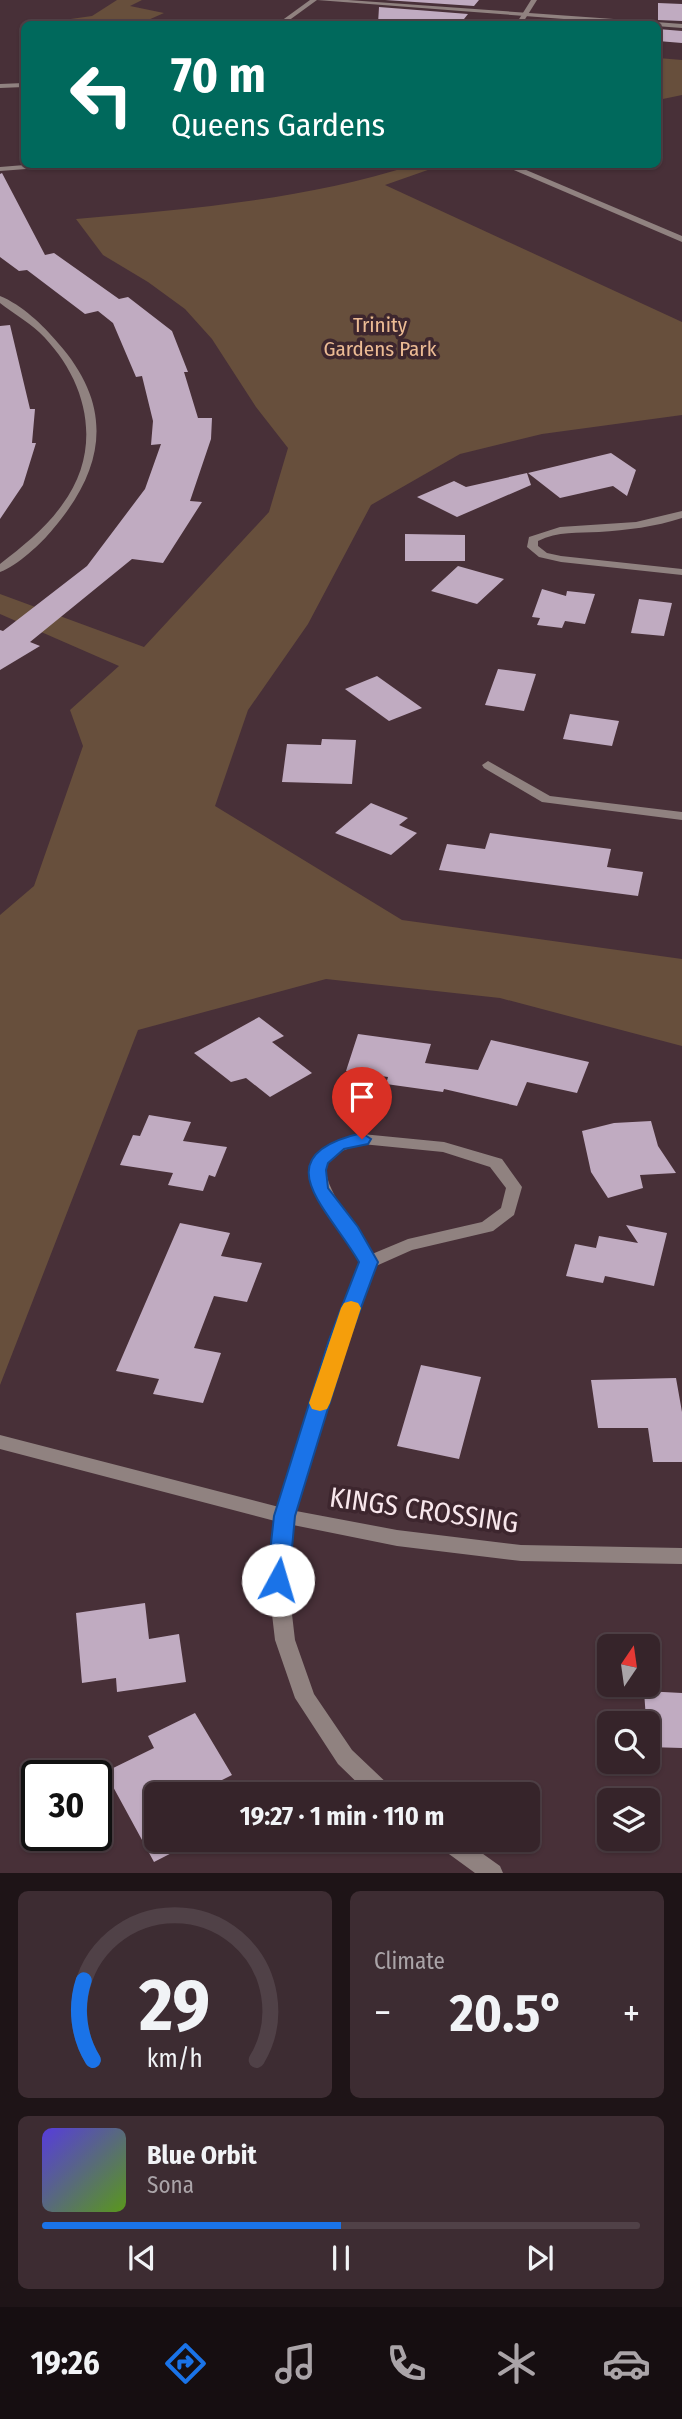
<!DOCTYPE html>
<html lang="en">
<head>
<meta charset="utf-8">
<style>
  body { margin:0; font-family:"Fira Sans Condensed",sans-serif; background:#3d2c32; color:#f1f3f6; height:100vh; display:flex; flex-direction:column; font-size:26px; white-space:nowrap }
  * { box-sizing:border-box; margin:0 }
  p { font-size:23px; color:#aaa4a8 }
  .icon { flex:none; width:38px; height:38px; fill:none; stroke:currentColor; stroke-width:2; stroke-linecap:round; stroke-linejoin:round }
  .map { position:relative; height:1873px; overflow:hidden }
  .side { display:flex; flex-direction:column; gap:18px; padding:18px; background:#1e1417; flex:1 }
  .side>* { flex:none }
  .top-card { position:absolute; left:21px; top:21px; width:640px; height:147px; border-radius:10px; box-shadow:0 2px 5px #0004,0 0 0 2px #504147; background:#00695c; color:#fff; overflow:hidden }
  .needle { width:46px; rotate:13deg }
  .tools { position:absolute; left:597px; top:1634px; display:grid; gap:14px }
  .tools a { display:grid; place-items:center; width:63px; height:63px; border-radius:10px; background:#36242a; box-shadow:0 2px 5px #0004,0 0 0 2px #504147; font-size:35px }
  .speed { position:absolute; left:21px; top:1760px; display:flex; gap:14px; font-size:35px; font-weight:700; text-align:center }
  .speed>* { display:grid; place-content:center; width:91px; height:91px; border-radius:50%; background:#36242a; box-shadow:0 2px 5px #0004,0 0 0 2px #504147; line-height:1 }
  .speed .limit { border:4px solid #111; border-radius:10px; background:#fff; color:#111 }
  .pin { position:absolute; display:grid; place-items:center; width:60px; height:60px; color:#fff; margin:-72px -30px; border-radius:50% 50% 50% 0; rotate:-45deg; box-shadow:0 0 7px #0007 }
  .pin .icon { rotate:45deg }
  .me { position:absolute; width:77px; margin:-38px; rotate:6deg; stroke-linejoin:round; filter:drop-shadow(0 0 5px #0008) }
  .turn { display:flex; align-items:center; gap:24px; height:147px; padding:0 35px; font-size:32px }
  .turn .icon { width:91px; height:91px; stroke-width:2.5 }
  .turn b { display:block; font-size:49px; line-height:60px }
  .big { font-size:52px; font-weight:700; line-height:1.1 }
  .side .tile { flex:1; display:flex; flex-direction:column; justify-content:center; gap:10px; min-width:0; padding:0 24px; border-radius:10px; background:#3d2c32 }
  .side .dial { align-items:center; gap:0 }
  .dial svg { height:182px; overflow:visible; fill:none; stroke:#504147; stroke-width:7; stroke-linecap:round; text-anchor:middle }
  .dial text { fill:#f1f3f6; stroke:none }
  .song { display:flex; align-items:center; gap:21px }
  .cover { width:84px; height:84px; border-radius:10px; background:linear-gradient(135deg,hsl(250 70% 55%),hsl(90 70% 35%)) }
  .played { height:7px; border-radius:4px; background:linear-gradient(90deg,#1a73e8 50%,#504147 50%) }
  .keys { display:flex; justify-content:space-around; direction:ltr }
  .heat { display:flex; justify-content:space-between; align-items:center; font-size:38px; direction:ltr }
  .side .tiles { flex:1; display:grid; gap:18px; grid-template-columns:1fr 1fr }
  .tile:last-child { grid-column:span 2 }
  .trip { position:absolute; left:144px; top:1782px; width:396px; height:70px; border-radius:10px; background:#36242a; box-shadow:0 2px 5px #0004,0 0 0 2px #504147; font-weight:700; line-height:70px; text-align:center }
  .menu { display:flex; height:112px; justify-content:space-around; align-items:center; background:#160e11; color:#aaa4a8 }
  .menu .icon { width:49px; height:49px }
  .menu .current { color:#1a73e8 }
  .menu b { font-size:32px; color:#f1f3f6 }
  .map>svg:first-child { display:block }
</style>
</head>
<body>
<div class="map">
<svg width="682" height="1873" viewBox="0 0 682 1873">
  <rect width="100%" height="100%" fill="#483038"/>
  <!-- green -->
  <path fill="#674f3c" d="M117,0h25l-12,6 34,7 -25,11h-104l57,-8z
    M658,58l24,2v35l-24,5z
    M413,165h29l-57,20 297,137v93l-140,19 -82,20 -89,51 -63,119 -60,86 -33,96 187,114 280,39v87l-182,-48 -174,-19 -188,51 -138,355v-470l34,-29 49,-140 -13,-36 49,-44 -119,-52v-20l144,53 125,-135 19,-64 -32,-41 -44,-68 -27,-30 -37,-27 -45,-27 -27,-36c113,-10 228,-19 337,-54z"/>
  <!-- building -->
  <path fill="#c0abc1" d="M385,0h94l-5,6z
    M658,3l24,1v17l-24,-1z
    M379,7l89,7 -8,10h-82z
    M658,29l24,2v12l-24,-2z
    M2,173l43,82 9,-2 65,46 9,-2 44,34 16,41h-4l14,46h14l-1,21 -21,62 12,1 -39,61 -31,-4 -102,83 10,4 -40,24v-40l3,1 84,-65 58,-77 16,-45 -10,1 2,-24 -11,-45 -6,1 -23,-54 -15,-12 -13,3 -58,-44 -8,1 -19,-14v-83z
    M10,325l20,84h5l-3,34h4l-13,42 -23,34v-193z
    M611,453l25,17 -9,26 -14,-10 -53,12 -32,-25z
    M527,473l4,12 -74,32 -40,-20 37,-16 12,6z
    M405,534l60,1v26h-60z
    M458,566l46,13 -27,25 -46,-13z
    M542,589l24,7 1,-5 28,3 -10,30 -20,-3 -3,7 -25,-3 3,-7 -8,-1z
    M639,599l33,4 -8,33 -33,-3z
    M498,669l38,5 -12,37 -39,-6z
    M377,676l45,32 -33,13 -44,-32z
    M570,714l49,7 -7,25 -49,-7z
    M322,739l34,1 -4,44 -70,-2 5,-38 34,1z
    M371,803l37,15 -9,7 18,8 -26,22 -56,-22z
    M490,833l121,16 -4,18 36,5 -5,24 -199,-26 8,-26 38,5z
    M259,1017l25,19 -12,6 40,31 -42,24 -24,-19 -15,4 -37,-29z
    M358,1034l73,10 -6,19 53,7 13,-30 98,22 -12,31 -50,-11 -10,24 -73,-17 -1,3 -57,-8 2,-7 -42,-6z
    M149,1115l42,7 -8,19 44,6 -12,30 -6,-2 -6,16 -35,-6 5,-12 -53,-8 13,-30 7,1z
    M651,1121l7,25 18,27 -36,2 3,13 -35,10 -17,-26 -9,-41 32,-8z
    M180,1223l50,10 -9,23 41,7 -15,39 -33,-6 -20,52 27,5 -18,50 -50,-9 6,-15 -43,-8z
    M626,1225l41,8 -13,53 -49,-10 -2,7 -37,-7 9,-32 21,4 3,-12 39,7z
    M421,1365l60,12 -22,82 -62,-13z
    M676,1378l6,34v50h-29l-5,-34h-50l-7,-48z
    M145,1603l4,36 30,-5 7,48 -69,10 -1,-14 -34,5 -6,-70z
    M644,1691l38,2v55l-34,-1z
    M195,1713l37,62 -30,15 2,4h-48v45h43l-45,23 -49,-90 49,-24 -6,-12z"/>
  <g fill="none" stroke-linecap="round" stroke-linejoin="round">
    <!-- minor -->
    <path fill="#908280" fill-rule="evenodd" d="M310,0h38l308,22 26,2v4l-365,-28 -33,24h-7z
      M24,83v4l-24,1v-4z
      M0,296c22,9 43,29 58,47 56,63 48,124 -5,186 -11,14 -36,37 -53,43v-8c23,-18 45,-35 62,-59 43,-57 25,-127 -23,-173 -12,-11 -26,-19 -39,-29z
      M682,511v7c-27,9 -55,12 -83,14 -21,1 -41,-1 -61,9v5l9,7 14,3 121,13v6l-121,-13 -22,-5 -12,-10 2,-10 31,-10 76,-5z
      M488,761l62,35 132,16v8l-140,-18 -58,-34 -2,-3z
      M362,1134l82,8 58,17 20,28 -8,28 -21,16 -81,19 -36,16 -28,74 -52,171 101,19 124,15 161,3v16l-161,-3 -124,-15 -104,-21 -5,55 7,60 19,54 38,56 39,37 3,7h-25l-31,-30 -43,-66 -20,-58 -7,-60 7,-59 -275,-72v-14l279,72 51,-167 31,-78 -48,-75c-12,-38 20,-45 49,-53zM362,1144l81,8 47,15 16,21 -5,20 -19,14 -74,17 -36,15c-10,-18 -56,-74 -44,-92 7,-11 23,-14 34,-18z
      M435,1839h27l38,27 3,7h-28l-37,-27z"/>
    <!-- tertiary -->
    <path fill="#908280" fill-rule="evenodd" d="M531,0h6l-15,24h-6z
      M37,164h55l-92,7v-4z
      M500,164h12l170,72v6z"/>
  </g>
  <!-- route -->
  <path fill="#1a73e8" stroke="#114b97" stroke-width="2" d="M362,1133l9,6 -3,5 -24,5 -16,14 -2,7 2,18 30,39 20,35 -29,78 -54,176 -6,64 -3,7 -8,2 -8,-2 -3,-7 7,-64 55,-176 30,-78c-30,-53 -98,-106 3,-129z"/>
  <!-- slow -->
  <path fill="#f59e0b" d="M351,1301l7,2 3,5 -31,95 -3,6 -7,2 -8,-2 -3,-6 32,-95 3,-5z"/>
  <g text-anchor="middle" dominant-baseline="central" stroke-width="7" stroke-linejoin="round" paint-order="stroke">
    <!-- far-park labels -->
    <g font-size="21" fill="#ecbb94" stroke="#3d262e">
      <text x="380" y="325">Trinity<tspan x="380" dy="24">Gardens Park</tspan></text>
    </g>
    <!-- near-street labels -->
    <g font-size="28" fill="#f8e7ec" stroke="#3d262e">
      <text transform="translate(424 1510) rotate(8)">KINGS CROSSING</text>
    </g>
  </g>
</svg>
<div class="tools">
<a><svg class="needle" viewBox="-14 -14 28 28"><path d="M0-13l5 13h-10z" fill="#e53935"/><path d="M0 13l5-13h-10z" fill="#aaa4a8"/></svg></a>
<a><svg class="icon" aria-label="search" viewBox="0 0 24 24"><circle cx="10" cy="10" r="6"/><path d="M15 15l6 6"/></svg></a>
<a><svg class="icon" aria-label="layers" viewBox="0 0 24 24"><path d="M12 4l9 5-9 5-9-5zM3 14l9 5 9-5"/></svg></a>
</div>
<div class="speed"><div class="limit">30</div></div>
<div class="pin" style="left:362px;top:1139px;background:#d93025"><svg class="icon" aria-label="arrive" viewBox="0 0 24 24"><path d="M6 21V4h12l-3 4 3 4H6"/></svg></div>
<svg class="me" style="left:278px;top:1580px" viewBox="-20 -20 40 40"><circle r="19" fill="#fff"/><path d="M0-13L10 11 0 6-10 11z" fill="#1a73e8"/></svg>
<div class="trip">19:27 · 1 min · 110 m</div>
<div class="top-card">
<div class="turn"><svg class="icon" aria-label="left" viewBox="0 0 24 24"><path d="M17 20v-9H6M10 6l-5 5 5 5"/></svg><div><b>70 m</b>Queens Gardens</div></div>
</div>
</div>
<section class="side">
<div class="tiles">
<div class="tile dial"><svg viewBox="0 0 100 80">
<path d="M14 69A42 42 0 1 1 86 69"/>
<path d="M14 69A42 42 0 0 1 10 34" stroke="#1a73e8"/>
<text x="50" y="56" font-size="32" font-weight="700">29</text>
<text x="50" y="72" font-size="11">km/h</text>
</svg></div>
<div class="tile"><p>Climate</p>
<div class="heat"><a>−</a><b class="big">20.5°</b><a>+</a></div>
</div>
<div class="tile">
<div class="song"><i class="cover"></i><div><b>Blue Orbit</b><p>Sona</p></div></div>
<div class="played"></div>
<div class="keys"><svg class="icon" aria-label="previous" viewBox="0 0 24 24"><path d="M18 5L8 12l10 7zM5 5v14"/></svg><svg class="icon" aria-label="pause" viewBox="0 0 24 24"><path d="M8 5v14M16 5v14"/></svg><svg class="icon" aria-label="next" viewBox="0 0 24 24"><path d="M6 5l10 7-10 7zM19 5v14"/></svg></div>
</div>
</div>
</section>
<nav class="menu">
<b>19:26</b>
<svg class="icon current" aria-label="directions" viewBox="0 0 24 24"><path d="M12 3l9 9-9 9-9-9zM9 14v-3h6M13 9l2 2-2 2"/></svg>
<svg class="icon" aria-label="music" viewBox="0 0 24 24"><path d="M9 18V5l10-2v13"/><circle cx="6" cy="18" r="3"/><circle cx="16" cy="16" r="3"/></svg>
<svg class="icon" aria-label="phone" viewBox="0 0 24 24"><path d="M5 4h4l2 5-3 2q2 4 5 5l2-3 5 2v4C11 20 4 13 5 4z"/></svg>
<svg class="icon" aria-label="climate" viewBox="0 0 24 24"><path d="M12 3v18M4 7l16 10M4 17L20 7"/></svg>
<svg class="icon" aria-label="car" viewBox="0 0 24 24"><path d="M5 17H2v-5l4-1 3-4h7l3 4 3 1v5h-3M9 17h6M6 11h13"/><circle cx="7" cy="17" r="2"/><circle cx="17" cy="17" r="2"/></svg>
</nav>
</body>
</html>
